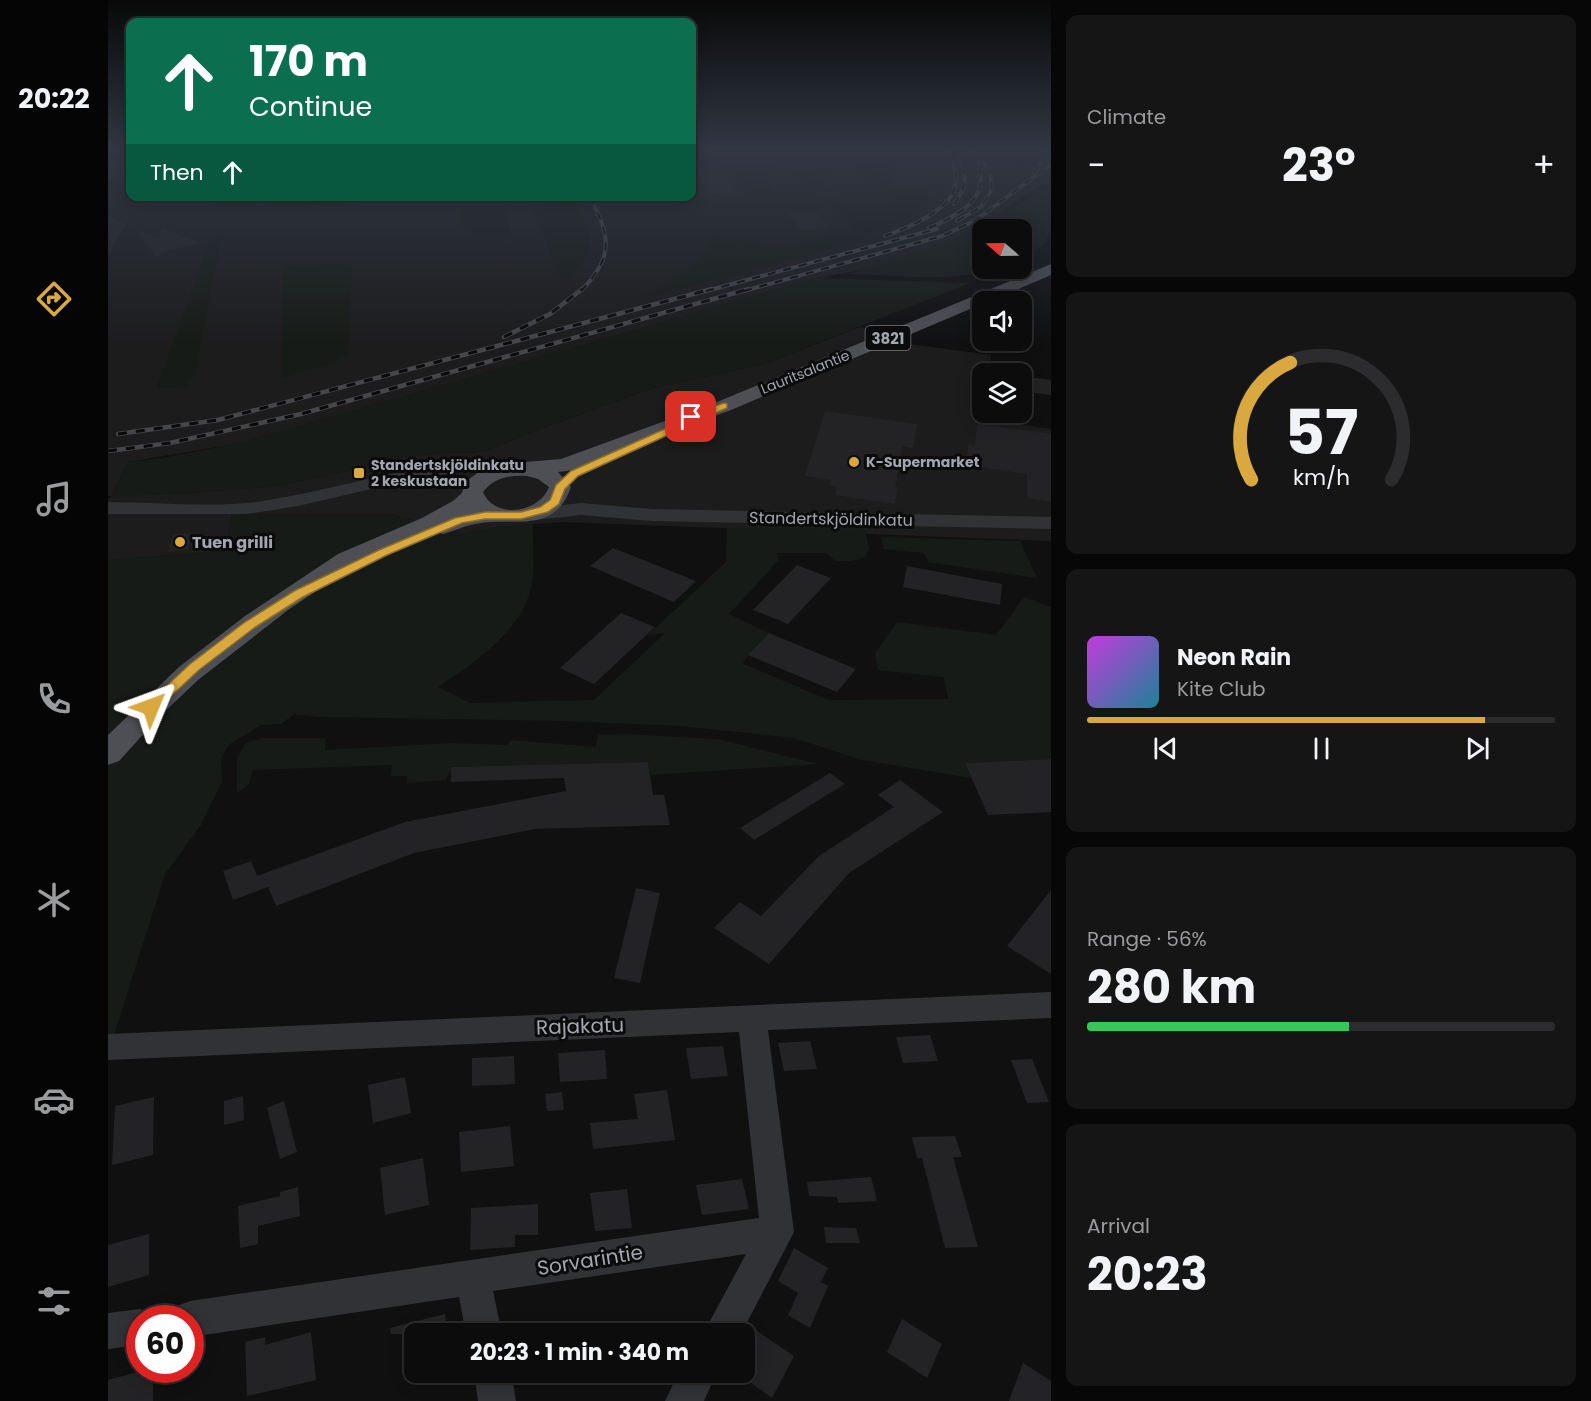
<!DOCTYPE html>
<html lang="en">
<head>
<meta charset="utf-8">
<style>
  body { margin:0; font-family:Poppins,sans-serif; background:#151516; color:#f1f3f6; height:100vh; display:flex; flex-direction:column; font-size:22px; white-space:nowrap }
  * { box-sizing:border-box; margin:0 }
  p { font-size:20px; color:#9a9b9d }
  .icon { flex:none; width:33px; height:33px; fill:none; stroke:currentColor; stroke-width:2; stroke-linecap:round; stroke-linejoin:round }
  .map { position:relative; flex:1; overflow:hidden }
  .drawer { display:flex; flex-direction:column; gap:15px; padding:15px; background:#070707; width:540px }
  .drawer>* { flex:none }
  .hud { position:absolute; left:18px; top:18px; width:570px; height:183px; border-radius:12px; box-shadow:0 3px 15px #0003,0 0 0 2px #2c2c2e; background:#0b6e4f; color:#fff; overflow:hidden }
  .needle { width:39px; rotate:290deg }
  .tools { position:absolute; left:864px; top:219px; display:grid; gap:12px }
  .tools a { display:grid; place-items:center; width:60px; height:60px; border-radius:12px; background:#0c0c0d; box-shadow:0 3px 15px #0003,0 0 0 2px #2c2c2e; font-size:30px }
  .speed { position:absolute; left:18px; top:1305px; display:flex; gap:12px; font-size:30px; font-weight:700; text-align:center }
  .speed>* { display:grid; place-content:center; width:78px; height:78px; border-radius:50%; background:#0c0c0d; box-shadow:0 3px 15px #0003,0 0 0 2px #2c2c2e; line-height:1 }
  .speed .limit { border:9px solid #d22; background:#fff; color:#111 }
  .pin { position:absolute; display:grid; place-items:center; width:51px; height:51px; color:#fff; margin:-26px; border-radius:12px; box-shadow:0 3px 9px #0006 }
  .me { position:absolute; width:66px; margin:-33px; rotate:46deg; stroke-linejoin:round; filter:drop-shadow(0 0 4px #0008) }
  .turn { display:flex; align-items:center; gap:21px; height:126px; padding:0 24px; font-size:27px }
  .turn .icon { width:78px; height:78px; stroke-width:2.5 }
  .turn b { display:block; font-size:42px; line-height:51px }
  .then { display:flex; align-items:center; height:57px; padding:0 24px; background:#0003; gap:12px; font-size:22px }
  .big { font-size:45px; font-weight:700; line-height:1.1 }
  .drawer .widget { flex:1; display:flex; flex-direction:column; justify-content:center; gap:9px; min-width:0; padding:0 21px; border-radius:12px; background:#151516 }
  .drawer .dial { align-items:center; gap:0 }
  .dial svg { height:156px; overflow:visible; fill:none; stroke:#2c2c2e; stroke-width:7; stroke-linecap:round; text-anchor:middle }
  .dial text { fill:#f1f3f6; stroke:none }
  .song { display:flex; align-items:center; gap:18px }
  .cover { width:72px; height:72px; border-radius:9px; background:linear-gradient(135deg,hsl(290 70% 55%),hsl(190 70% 35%)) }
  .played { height:6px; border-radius:3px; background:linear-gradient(90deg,#d9a93f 85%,#2c2c2e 85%) }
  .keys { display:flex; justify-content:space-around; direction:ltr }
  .heat { display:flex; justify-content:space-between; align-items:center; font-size:33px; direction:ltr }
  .charge { height:9px; border-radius:4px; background:linear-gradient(90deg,#34c759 56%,#2c2c2e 0) }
  .trip { position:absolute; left:296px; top:1323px; width:351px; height:60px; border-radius:12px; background:#0c0c0d; box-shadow:0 3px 15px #0003,0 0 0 2px #2c2c2e; font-weight:700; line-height:60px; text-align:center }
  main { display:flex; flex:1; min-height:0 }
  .menu { display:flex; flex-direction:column; width:108px; justify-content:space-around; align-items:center; background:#050505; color:#9a9b9d }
  .menu .icon { width:42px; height:42px }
  .menu .active { color:#d9a93f }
  .menu b { font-size:27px; color:#f1f3f6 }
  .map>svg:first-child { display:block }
</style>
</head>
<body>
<main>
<nav class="menu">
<b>20:22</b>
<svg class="icon active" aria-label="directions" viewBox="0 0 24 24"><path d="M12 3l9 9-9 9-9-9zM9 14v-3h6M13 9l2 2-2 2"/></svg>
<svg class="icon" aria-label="music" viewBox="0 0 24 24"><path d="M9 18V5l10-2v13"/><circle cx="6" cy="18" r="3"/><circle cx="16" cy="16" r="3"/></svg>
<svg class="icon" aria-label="phone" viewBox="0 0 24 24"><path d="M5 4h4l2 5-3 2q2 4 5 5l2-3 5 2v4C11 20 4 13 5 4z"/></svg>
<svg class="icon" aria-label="climate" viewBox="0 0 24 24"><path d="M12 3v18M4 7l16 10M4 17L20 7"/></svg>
<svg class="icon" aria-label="car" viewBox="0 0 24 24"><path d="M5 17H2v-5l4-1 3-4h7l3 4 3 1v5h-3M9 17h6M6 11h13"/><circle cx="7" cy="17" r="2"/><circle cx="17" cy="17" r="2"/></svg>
<svg class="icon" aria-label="filters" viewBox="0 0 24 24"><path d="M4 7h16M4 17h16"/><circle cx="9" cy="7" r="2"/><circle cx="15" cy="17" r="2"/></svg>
</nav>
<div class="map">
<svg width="943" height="1401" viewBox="0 0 943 1401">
  <rect width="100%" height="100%" fill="#101011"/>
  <!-- built -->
  <path fill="#1c1c1d" d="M0,149h22v47h562v-47h359v36l-14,1 -64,48 -83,31 -69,12 -580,166 -113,19 -16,33 67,-1 99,-8 79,-17 28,-10 59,-6 39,-1 68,-27 99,-36 114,-25 96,-37 41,16 90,12 -1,18 -8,1v38l6,1v7l63,9v112l-489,-19 -64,5 -34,7 -74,-20 -158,1 -7,36 -117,9v-60l3,-4h-3z"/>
  <!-- green -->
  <path fill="#171b17" d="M780,165l7,20 29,3 7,10c-6,15 -44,34 -60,34 -7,1 -13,-1 -20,-2l-2,-10 -26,-21 11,-2 17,14 43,-10 -39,-35z
    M720,168l3,4 -17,2 15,16 -13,1 -22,-20z
    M653,172l15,24c-20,4 -28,-9 -40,-23z
    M943,187v42l-8,17 -21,11v-27h-40v38l11,1c-45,14 -97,6 -143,5l100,-33z
    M490,196l-95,8 -2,-7v-1z
    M109,197h38l-2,11 -39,2z
    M247,199l8,2 -4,3 -93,6 2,-6z
    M468,204c21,36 20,50 -14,78l-29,-74z
    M398,209l5,25c-19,2 -54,7 -50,-23z
    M741,234l14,3 -25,10 -185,49 -7,-1c28,-16 52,-25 65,-57l43,3 20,8z
    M113,237l-26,138 -10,12 -28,1 52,-146z
    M244,262l-4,89 -12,11 -54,16 1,-111z
    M709,278l153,5 -206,81 -114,25 -99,36 -68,27 -39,1 -59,6 -28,10 -79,17 -99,8 -67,2 16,-34 34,-4 77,-15z
    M282,514l74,20 34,-7 35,-3c-1,18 3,47 -2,64 -11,45 -57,75 -93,99l32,16 124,-3 71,-67 -17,2 78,-73 1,-34 138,1 4,20 -4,8 -13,4h-17l-9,-8h-49l1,8 -49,53 40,19 -27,30 86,37 120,-1 -4,-22 -66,-7 -3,-17 22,-31 99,13 28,-38 27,10v152l-86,4 6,15 -109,-18 -68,-22 -113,-12 -116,-5 -247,-4 -24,-3 -13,10 -20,1 -31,19 -9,14 1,24 -21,43 -36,49 -52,164h-5v-478l117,-9 7,-36z
    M773,537l139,4 17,37 -109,-16 -4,-9 -40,-4z
    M515,734l95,5 100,25 -168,11 -2,-13 -196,5 -6,13 -39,3v-7h-16l1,-11 -139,5 -4,14 -12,9v-34l9,-16 15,-5h65l-1,12 127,-7 55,2 4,-5 85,7 2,-12z"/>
  <!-- building -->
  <path fill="#232325" d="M0,148h22v29l-22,2z
    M584,148h76l1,7 8,9 -21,1 -3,-3 -37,2 22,29 -46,2z
    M707,211l16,17 -29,2 -16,-18z
    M0,216l18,8 -18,31z
    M54,228l39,15 -34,8 -11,6 -20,-28 23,10z
    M919,377l24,3v15l-25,-3z
    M717,411l92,13 -4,24 -10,-2 -8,41h3l-3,17 -60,-9 2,-8 -7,-2 1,-5 -26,-4z
    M869,424l74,10v68l-24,-4v-24l-61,-9 2,-20 7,1z
    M85,533l-5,17 -20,1 5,-17z
    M505,548l15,6 68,27 -22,21 -84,-36z
    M689,565l34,13 -43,46 -35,-14z
    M799,566l95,18 -2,21 -97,-18z
    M513,613l34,14 -61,57 -34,-16z
    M661,633l87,36 -19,23 -89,-37z
    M943,759v53l-63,3 -23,-52z
    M540,762l5,33h11l6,30 -135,4 -121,24 -138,53 -8,-19 -35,13 -10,-29 28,-10 6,15 148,-54 161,-31 -2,-13 -113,4v-15z
    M722,773l15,11 -91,56 -14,-12z
    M792,780l43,32 -94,61 -80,91 -55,-36 26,-26 21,14 58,-60 75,-49 -16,-12z
    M528,888l24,5 -20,90 -26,-5z
    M943,890v84l-44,-28z
    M822,1035l8,26 -35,2 -7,-26z
    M702,1041l7,28 -33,2 -6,-28z
    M615,1046l5,30 -37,3 -5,-31z
    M497,1050l2,29 -47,3 -2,-29z
    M406,1056l1,28 -43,2v-28z
    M924,1059l17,43 -22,1 -16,-43z
    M297,1077l6,36 -38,10 -5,-38z
    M559,1090l8,50 -82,9 -3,-26 48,-4 -4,-25z
    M454,1092l2,18 -17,1 -2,-17z
    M135,1096l1,24 -20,5v-24z
    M46,1097l-1,58 -41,10 3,-59z
    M176,1101l13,51 -17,7 -13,-51z
    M402,1126l4,40 -53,6 -2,-40z
    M847,1136l7,21h-9l25,90 -33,1 -23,-90h-5l-5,-21z
    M315,1158l6,47 -44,10 -5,-47z
    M763,1177l6,24 -39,2 -1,-6 -28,-1 -2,-14z
    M634,1179l7,30 -47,6 -6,-30z
    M190,1187l2,29 -42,10v18l-18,4 -2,-42 42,-10v-4z
    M519,1189l5,39 -37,3 -5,-38z
    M430,1204v31h-23v12l-45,3 1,-42z
    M716,1227l32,1 4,15h-34z
    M41,1234v41l-41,12v-42z
    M686,1248l34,20 -7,14 7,4 -18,42 -22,-13 10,-22 -20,-12z
    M337,1314l3,20h-57l-1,-6z
    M794,1319l40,25 -15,34 -40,-26z
    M646,1329l40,27 -22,42 -28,-20v-30z
    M203,1332l5,48 -69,16 -2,-54 20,-5v8z
    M915,1363l28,18v20h-42z
    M37,1370h8v31h-45v-21z"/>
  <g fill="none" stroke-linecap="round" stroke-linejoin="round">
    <!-- minor -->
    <path fill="#313235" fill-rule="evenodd" d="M378,461l38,4 3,4 -3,4h-70l-31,4 -125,29 -51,8h-139v-12c53,0 108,7 161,-2 73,-12 142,-36 217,-39z
      M473,503l71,6 399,8v12l-399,-8 -71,-6 -46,5 -7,-2 -2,-4 2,-4 7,-2z
      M943,992v26l-283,12 26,202 -53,102h-38l43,-80 -253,37 9,43h-36l-7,-37 -269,40v-19h-18l5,-12 13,-5 569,-83 -20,-186 -631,28v-26z
      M32,1309l13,5 1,4h-14v27l-32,4v-36z
      M366,1372h37l5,29h-38z
      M571,1372h38l-13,29h-39z"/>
    <!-- major -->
    <path fill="#4d4f54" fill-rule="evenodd" d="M943,264v11l-63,27h-6v2l-251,106 -158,60 -15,2 13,15c-17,49 -58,29 -96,37 -11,2 -21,7 -32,10l-10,-4 -77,34 -68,46 -90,70 -40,38 -39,43 -11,4v-30l71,-68 66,-51 93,-62 84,-36 31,-17 8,-7 7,-14 12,-9 23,-7 58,-5 156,-57zM419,476l11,3 11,8c-10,26 -54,33 -66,5 11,-15 27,-17 44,-16z"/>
    <defs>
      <path id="rail-far1" d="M926,173l11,-18 -1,-6
        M846,204c12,-15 14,-28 5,-45
        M849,221l24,-14 11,-17 -2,-19 -18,-22
        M821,228c29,-13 63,-29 49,-66
        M777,236c27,-10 86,-32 68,-71 -3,-6 -8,-11 -11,-16
        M473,291c34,-36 29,-53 9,-95
        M598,291l231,-62
        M636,291l198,-55 34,-16 75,-56"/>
      <path id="rail" d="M396,337l46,-23 32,-25
        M10,434l100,-14 494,-131
        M0,451l62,-8 131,-29 448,-125"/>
    </defs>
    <!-- rail-far1 casing -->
    <use href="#rail-far1" stroke="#44464a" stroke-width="4"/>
    <!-- rail casing -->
    <use href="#rail" stroke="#44464a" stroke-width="4.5"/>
    <!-- rail-far1 -->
    <use href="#rail-far1" stroke="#0b0b0c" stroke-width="2" stroke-dasharray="8" stroke-linecap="butt"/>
    <!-- rail -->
    <use href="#rail" stroke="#0b0b0c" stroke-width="3" stroke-dasharray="9" stroke-linecap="butt"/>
  </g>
  <!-- sky -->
  <linearGradient id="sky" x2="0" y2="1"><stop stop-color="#090909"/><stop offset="0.43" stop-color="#313743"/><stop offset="1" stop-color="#313743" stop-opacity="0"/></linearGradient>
  <rect width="943" height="345" fill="url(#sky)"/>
  <!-- route -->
  <path fill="#d9a93f" stroke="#8d6e29" stroke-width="1.5" d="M616,403l3,1v4l-149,68 -13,13 -6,15 -11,8 -27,7h-36l-23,4 -75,32 -84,42 -49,31 -55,42 -43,40h-10l-2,-3 46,-43 55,-42 49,-31 85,-41 76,-32 30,-6h36l19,-5 10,-7 6,-15 15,-14 116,-52v-4z"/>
  <!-- markers -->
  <g fill="#d9a93f" stroke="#0b0b0c" stroke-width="2">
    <circle cx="746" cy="462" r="6"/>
    <rect x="245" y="467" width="12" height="12" rx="3"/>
    <circle cx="72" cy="542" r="6"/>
  </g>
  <g text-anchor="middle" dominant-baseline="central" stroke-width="6" stroke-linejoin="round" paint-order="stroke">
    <!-- far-street labels -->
    <g font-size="14" fill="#a2a6b0" stroke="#0b0b0c">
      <text transform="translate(697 372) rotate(-22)">Lauritsalantie</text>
    </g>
    <!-- far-poi labels -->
    <g font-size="14" font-weight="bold" fill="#a2a6b0" stroke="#0b0b0c" text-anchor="start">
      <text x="758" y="462">K-Supermarket</text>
      <text x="263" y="465">Standertskjöldinkatu<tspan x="263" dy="16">2 keskustaan</tspan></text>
    </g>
    <!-- shield labels -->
    <rect fill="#0b0b0c" stroke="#75787f" stroke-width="1.5" x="757.5" y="326" width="45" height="24" rx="4.5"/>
    <g font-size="15" font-weight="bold" fill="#a2a6b0">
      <text x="780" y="338">3821</text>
    </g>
    <!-- street labels -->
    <g font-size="16" fill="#a2a6b0" stroke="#0b0b0c">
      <text transform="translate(723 519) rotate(1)">Standertskjöldinkatu</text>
    </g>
    <!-- poi labels -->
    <g font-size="16" font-weight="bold" fill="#a2a6b0" stroke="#0b0b0c" text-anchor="start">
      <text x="84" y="542">Tuen grilli</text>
    </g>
    <!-- near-street labels -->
    <g font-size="20" fill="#a2a6b0" stroke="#0b0b0c">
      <text transform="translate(472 1026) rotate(-2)">Rajakatu</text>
      <text transform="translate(482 1260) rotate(-9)">Sorvarintie</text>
    </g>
  </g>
</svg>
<div class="tools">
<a><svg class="needle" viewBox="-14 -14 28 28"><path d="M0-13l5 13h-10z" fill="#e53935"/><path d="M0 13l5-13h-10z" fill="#9a9b9d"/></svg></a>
<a><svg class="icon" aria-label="sound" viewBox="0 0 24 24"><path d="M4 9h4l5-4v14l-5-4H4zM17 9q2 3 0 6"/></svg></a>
<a><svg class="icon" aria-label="layers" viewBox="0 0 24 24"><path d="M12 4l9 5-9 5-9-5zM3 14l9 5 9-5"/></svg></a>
</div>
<div class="speed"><div class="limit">60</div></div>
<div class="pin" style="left:583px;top:417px;background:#d93025"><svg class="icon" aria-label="arrive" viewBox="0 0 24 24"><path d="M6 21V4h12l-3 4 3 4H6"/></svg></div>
<svg class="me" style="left:43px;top:707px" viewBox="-20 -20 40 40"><path d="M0-17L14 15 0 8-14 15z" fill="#d9a93f" stroke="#fff" stroke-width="4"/></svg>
<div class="trip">20:23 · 1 min · 340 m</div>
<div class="hud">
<div class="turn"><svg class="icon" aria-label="ahead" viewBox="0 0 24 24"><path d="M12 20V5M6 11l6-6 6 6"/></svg><div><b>170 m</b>Continue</div></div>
<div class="then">Then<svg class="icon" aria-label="ahead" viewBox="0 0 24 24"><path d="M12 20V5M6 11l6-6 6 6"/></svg></div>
</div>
</div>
<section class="drawer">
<div class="widget"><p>Climate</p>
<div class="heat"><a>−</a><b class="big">23°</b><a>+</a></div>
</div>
<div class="widget dial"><svg viewBox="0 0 100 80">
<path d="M14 69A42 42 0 1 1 86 69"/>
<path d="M14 69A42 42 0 0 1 34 9" stroke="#d9a93f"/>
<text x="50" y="56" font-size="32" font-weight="700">57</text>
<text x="50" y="72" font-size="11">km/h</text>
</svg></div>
<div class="widget">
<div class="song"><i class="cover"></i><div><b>Neon Rain</b><p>Kite Club</p></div></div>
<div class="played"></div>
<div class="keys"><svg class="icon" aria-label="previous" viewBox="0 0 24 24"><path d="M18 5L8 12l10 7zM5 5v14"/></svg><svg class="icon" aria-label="pause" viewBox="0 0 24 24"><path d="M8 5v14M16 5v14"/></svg><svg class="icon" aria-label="next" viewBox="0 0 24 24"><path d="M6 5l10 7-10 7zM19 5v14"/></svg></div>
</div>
<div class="widget"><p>Range · 56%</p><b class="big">280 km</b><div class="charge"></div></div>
<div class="widget"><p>Arrival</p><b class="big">20:23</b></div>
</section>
</main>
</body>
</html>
